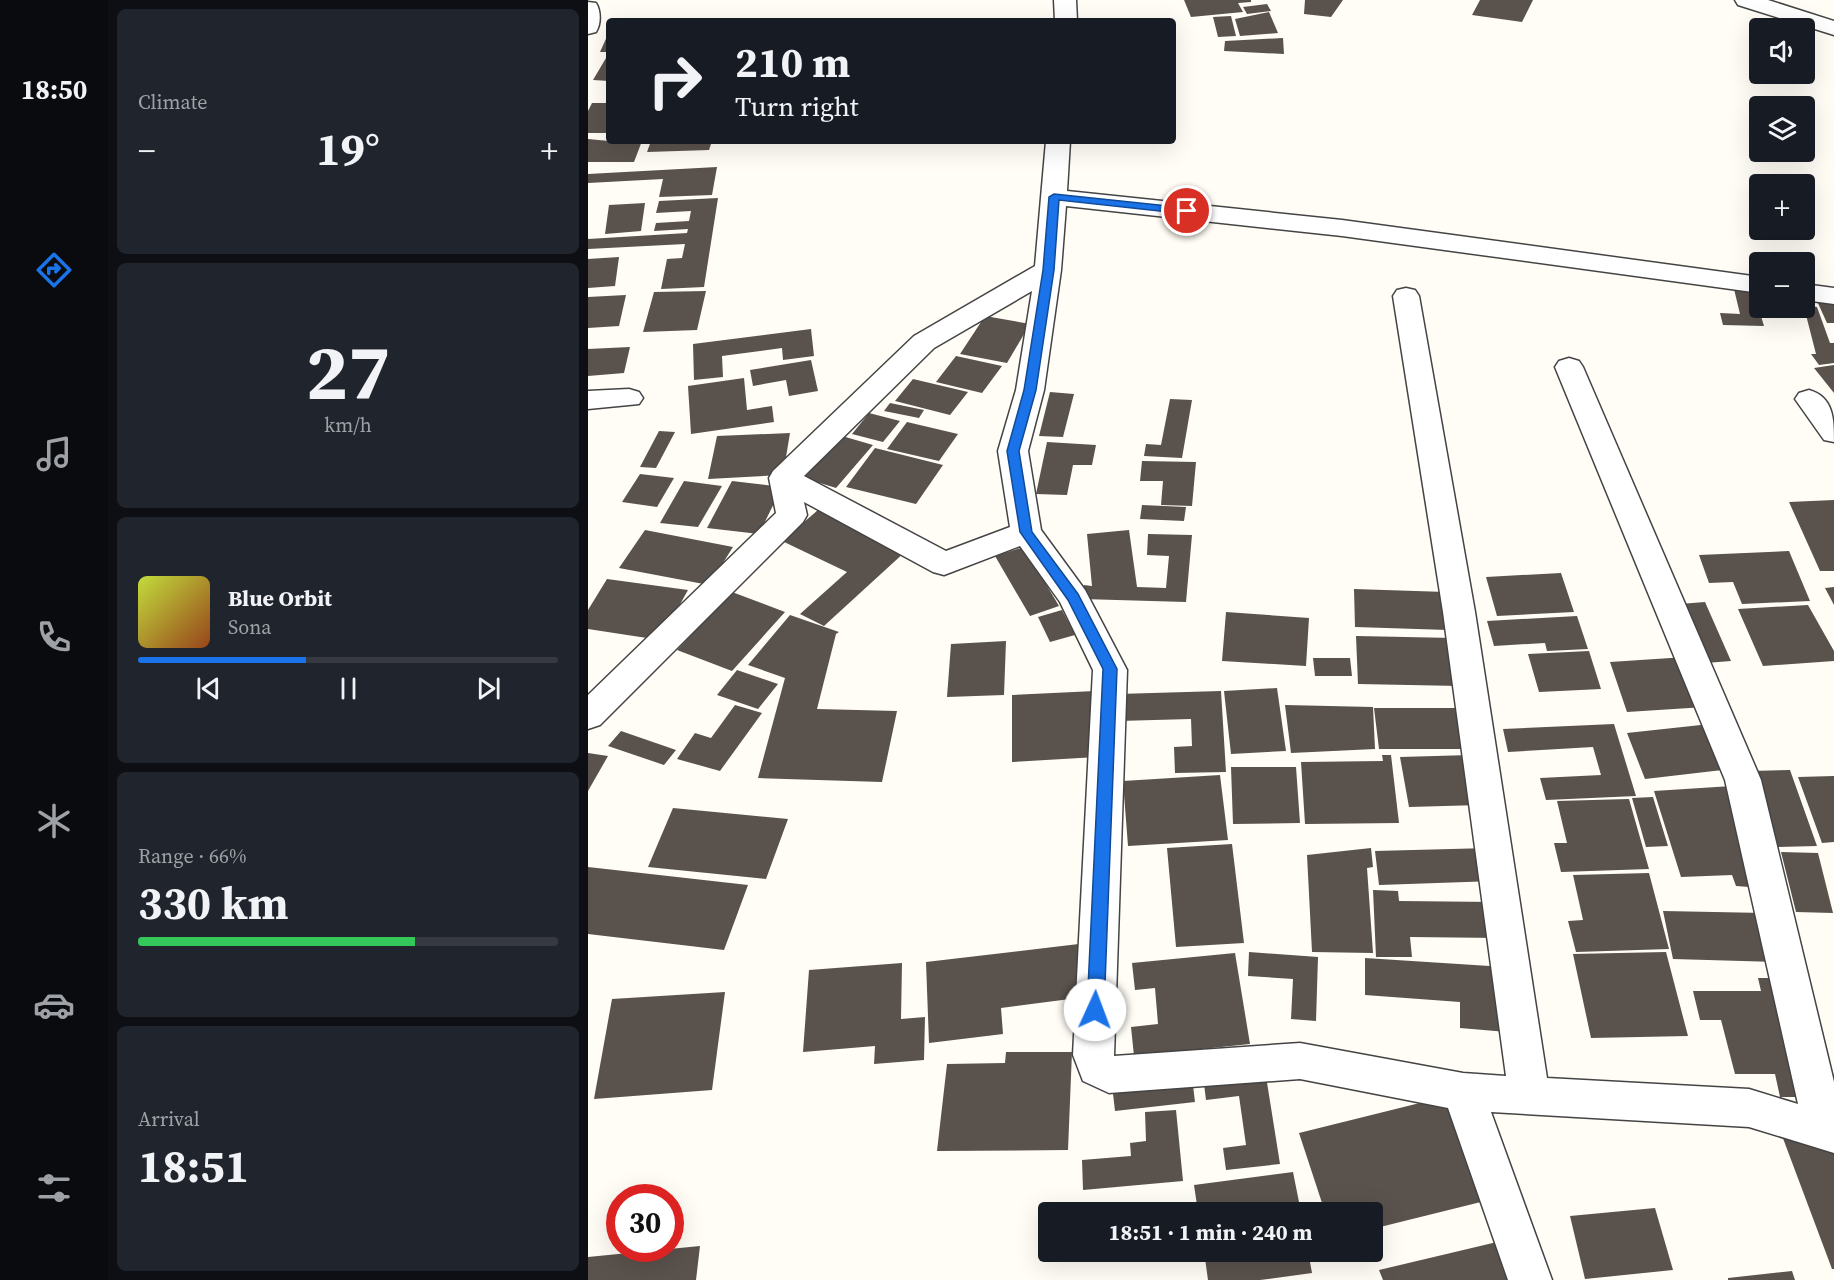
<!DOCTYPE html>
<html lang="en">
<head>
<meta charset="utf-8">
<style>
  body { margin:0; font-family:"Source Serif 4",serif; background:#20242c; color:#f1f3f6; height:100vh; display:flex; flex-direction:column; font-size:22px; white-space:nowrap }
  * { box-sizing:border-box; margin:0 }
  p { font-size:20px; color:#9ea1a6 }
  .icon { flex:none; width:33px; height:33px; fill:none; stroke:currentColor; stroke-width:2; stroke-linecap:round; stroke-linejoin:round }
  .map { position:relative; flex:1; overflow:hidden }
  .drawer { display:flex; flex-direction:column; gap:9px; padding:9px; background:#0d0f14; width:480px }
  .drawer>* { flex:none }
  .banner { position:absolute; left:18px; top:18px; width:570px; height:126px; border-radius:6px; box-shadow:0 6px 24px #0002; background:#171b24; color:#f1f3f6; overflow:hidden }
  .fabs { position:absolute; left:1161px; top:18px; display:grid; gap:12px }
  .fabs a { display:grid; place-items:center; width:66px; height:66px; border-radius:6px; background:#171b24; box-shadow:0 6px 24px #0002; font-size:30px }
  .speed { position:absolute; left:18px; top:1184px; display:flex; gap:12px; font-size:30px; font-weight:700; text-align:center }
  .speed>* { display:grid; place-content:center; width:78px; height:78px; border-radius:50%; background:#171b24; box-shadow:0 6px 24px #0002; line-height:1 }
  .speed .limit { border:9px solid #d22; background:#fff; color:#111 }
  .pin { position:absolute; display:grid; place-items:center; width:51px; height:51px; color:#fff; margin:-26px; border:3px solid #fff; border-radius:50%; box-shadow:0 2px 6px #0007 }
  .me { position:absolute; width:66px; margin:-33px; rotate:2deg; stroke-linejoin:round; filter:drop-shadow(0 0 4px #0008) }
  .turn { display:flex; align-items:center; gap:21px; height:126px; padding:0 30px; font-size:27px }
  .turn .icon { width:78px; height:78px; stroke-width:2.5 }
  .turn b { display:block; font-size:42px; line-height:51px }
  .big { font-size:45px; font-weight:700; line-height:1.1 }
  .drawer .widget { flex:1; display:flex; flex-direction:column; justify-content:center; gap:9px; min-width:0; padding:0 21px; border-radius:9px; background:#20242c }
  .drawer .dial { align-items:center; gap:0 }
  .dial b { font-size:78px; line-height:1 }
  .song { display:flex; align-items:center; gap:18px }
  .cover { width:72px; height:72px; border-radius:9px; background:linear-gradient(135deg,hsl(70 70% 55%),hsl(20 70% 35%)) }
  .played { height:6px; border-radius:3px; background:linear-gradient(90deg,#1a73e8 40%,#363941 40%) }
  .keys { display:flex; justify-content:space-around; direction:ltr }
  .heat { display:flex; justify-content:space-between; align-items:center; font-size:33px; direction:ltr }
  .charge { height:9px; border-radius:4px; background:linear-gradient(90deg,#34c759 66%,#363941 0) }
  .trip { position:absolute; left:450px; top:1202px; width:345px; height:60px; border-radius:6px; background:#171b24; box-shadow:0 6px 24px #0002; font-weight:700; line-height:60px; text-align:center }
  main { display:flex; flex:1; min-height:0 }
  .dock { display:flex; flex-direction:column; width:108px; justify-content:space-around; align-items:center; background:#090b0e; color:#9ea1a6 }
  .dock .icon { width:42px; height:42px }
  .dock .current { color:#1a73e8 }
  .dock b { font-size:27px; color:#f1f3f6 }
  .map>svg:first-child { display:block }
</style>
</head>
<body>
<main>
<nav class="dock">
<b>18:50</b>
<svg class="icon current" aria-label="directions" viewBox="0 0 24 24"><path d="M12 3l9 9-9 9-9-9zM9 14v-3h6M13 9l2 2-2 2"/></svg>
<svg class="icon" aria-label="music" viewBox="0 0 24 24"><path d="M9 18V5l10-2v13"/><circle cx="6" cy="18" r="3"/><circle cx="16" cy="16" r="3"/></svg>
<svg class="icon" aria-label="phone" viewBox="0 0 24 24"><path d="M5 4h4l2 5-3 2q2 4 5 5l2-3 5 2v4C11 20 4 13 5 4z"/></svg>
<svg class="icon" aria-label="climate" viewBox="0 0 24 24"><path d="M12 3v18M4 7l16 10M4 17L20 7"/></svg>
<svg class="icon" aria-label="car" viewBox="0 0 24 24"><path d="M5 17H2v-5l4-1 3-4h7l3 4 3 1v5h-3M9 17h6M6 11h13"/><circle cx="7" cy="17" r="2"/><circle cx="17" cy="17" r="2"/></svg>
<svg class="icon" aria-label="filters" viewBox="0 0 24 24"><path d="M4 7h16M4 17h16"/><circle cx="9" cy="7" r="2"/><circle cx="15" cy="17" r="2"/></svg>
</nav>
<section class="drawer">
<div class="widget"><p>Climate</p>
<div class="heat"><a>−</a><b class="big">19°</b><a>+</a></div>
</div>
<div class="widget dial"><b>27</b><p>km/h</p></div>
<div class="widget">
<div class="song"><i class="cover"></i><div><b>Blue Orbit</b><p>Sona</p></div></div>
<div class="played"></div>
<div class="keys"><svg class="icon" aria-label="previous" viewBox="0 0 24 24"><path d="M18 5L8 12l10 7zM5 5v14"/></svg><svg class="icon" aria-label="pause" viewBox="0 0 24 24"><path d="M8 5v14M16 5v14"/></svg><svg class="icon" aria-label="next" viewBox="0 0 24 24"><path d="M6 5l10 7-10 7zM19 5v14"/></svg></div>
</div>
<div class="widget"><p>Range · 66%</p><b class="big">330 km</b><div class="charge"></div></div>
<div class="widget"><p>Arrival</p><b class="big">18:51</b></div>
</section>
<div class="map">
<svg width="1246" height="1280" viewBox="0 0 1246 1280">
  <rect width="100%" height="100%" fill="#fffdf5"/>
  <!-- building -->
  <path fill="#5a524d" d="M596,0h67v2l-13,1 5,9 -52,5z
    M717,0h38l-12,17 -27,-3z
    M892,0h53l-11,22 -50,-7z
    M679,4l4,7 -24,3 -4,-7z
    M681,12l9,21 -38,3 -5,-17z
    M643,16l5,20 -18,1 -5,-20z
    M21,32v20h-9z
    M695,38l1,16 -60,-3 1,-10z
    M18,58h3v23l-16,-1z
    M4,103h17v30h-21v-22z
    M0,139l21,2h33l-8,21h-46z
    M63,141h61l-3,9 -62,2z
    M129,167l-5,28 -53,2 4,-18 -75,4v-9z
    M130,198l-14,89 -43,2 6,-30 15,-1 3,-14 -97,5v-10l99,-6 1,-4 -34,2 2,-8 33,-2 2,-10 -35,2 3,-12z
    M57,203l-4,28 -36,3 4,-29z
    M31,257l-4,29 -27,2v-29z
    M1146,289l19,1 11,36 -41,-1 -3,-12 20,1z
    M118,291l-9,39 -54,2 11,-40z
    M38,295l-7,31 -31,2v-31z
    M1229,301h17v22h-7z
    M1216,305l13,2 13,36h4v20l-15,2 -8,-11h5l-10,-39 -41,-6 39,-1z
    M397,316l45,8 -23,39 -47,-9z
    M223,329l3,27 -31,4 -1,-12 -60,8 1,21 -29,3 -1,-36z
    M42,347l-6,26 -36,3v-27z
    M368,356l46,10 -20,27 -46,-11z
    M223,360l7,31 -29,5 -3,-16 -33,6 -3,-16z
    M1246,365v28l-20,-25z
    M156,378l3,32 25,-4 2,16 -83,12 -3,-48z
    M325,379l55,13 -18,23 -55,-14z
    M462,392l24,2 -11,43 -24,-1z
    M582,399l22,1 -10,58 -38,-2 2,-12 15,1z
    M302,403l34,7 -5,8 -35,-7z
    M281,413l31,8 -17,21 -31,-8z
    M319,422l51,12 -19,27 -52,-12z
    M71,431l16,1 -19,36 -16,-1z
    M202,433l-7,42 -75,4 9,-43z
    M254,436l31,9 -37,43 -32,-10z
    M459,442l49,3 -4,20h-19l-6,30 -31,-1z
    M287,448l68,17 -27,39 -70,-17z
    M554,461l54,1 -4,44 -31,-1 2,-24h-23z
    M52,474l34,4 -17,29 -35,-5z
    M96,481l38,5 -24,41 -38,-4z
    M144,481l50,6 -23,47 -52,-6z
    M1246,500v71h-14l-31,-69z
    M554,505l44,2 -2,14 -44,-2z
    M230,510l88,41 -82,75 -24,-12 47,-42 -65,-31z
    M57,530l88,17 -24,38 -90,-17z
    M541,530l8,57 29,1 3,-32 -22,-1 1,-21 44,1 -6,67 -104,-3 2,-14 8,1 -5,-52z
    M436,547l35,59 -29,10 -35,-60z
    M1201,551l21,50 -68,3 -9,-22 -24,1 -10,-28z
    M973,573l13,39 -77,4 -11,-39z
    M19,579l81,11 -28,50 -72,-11v-19z
    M1246,587v18l-9,-17z
    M766,589l92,3 2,38 -93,-3z
    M144,592l53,20 -53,59 -55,-21z
    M1117,602l26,59 -25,2 -26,-59z
    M1220,605l26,46v10l-71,5 -25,-57z
    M474,610l13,25 -25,7 -12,-25z
    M638,612l83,6 -3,48 -84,-5z
    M202,615l49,17 -3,2 -19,75 80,2 -15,71 -124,-4 27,-100 -37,-13z
    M989,616l11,33 -41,2 -2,-8 -51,3 -7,-25z
    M768,636l99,2 5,48 -102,-2z
    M418,641l-2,54 -57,2 4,-53z
    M1001,651l12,38 -62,3 -11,-38z
    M1098,657l19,50 -78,5 -17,-50z
    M725,658h37l2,18h-37z
    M149,670l41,14 -20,25 -41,-14z
    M689,688l9,63 -55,3 -7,-63z
    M507,691l2,66 -85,5v-67z
    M633,691l5,81 -51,1 -1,-26 18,-1 -1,-27 -73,2v-27z
    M147,705l27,8 -42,58 -43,-12 18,-26 16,5z
    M697,705l88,2 2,42 -84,4z
    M786,708h86l7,41h-88z
    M1026,724l22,72 -90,4 -6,-22 61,-3 -8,-28 -85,5 -5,-23z
    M1122,724l21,45 -86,10 -18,-46z
    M33,731l55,19 -12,15 -56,-19z
    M0,753l20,3 -20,35z
    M794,755h9l8,68 -94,1 -4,-62 82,-1z
    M883,755l9,50 -71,2 -9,-50z
    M643,767h65l4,56 -67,1z
    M1202,770l27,76 -41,1 -25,-76z
    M632,775l8,65 -100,6 -5,-65z
    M1246,776v66l-12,1 -24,-66z
    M1144,786l31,102 -27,-2 -4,-11 -51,2 -27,-86z
    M1065,797l15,49 -22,1 -14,-49z
    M1041,799l20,70 -88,3 -7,-29h13l-10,-42z
    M85,808l115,11 -22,60 -118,-12z
    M644,844l12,99 -68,4 -9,-99z
    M783,848l2,19 -6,1 6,85 -61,-1 -5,-97z
    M901,848l6,33 -116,4 -4,-34z
    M1193,852l37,1 15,60 -37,-1z
    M0,867l160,18 -24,65 -136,-16z
    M1061,873l20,76 -93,3 -8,-31 15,-1 -10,-45z
    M785,890l25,1 1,10 96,1 5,36 -90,-1 2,20h-36z
    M1075,911l102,2 12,49 -104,-3z
    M499,943l6,53 -92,12 2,26 -74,9 -3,-81z
    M661,952l69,5 -2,64 -25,-2 2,-40 -45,-3z
    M1078,952l22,84 -97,2 -18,-84z
    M647,953l15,91 -116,12 -3,-29 27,-3 -3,-36 -20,2 -3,-27z
    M777,958l140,9 2,65 -47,-4v-26l-95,-7z
    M314,963l-1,56 24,-2 -1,43 -50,4 1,-18 -72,6 6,-82z
    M1170,978h24l33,119h-35l-5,-23h-40l-14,-54h-21l-7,-29h68z
    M137,992l-13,98 -118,9 18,-100z
    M418,1052h66l-4,98 -131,1 10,-87 58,-1z
    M677,1070l15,94 -54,6 -3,-22 23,-3 -7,-49 -33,4 -3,-24z
    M604,1077l3,25 -80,9 -3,-26z
    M864,1095l41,104 -121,30v-17h-47l-26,-79z
    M588,1110l7,71 -100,9 -1,-30 49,-4 -1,-13 16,-2 -1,-29z
    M1193,1133l53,14v122h-2z
    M705,1172l8,40h-103l-4,-27z
    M1067,1208l18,62 -88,9 -15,-63z
    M909,1242l15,38h-129l-4,-10z
    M112,1246l-4,34h-108v-23z
    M616,1251h104l4,22 -52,7h-52z
    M1204,1271l3,9h-67v-2z"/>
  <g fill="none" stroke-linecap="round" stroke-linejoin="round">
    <defs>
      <path id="minor" d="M466,0h22l1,21h-22z
        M1147,0h33l66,21v14l-96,-30z
        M0,2l8,1c5,8 5,21 0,29l-8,2z
        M458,141h24l-3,50 275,29 418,57v16l-418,-57 -276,-30 -5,64 -17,120 -16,61 13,79 44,60 42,80 -13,386 186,-13 163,30 43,3 -63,-464 -50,-316 4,-6 9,-2 9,2 4,6 56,316 72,466 202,11 49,15 -73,-324 -170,-413 4,-6 10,-3 10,3 4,6 178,413 73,302v71l-85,-26 -258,-15 61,168h-44l-60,-172 -148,-29 -191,14 -26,-12 -10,-26 20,-385 -33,-68 -40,-56 -76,29 -11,-3 -129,-70 3,13 -4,7 -203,203 -12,4v-34l188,-182 -7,-35 4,-7 141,-135 121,-70zM444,291l-16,99 -18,61 12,76 -64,24 -142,-75 130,-128z
        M1216,284l30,4v16l-30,-4z
        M41,389l10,3 4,6 -4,6 -51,5v-18z
        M1221,390c25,7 25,30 25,52l-10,-2 -29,-41 4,-6z"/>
    </defs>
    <!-- minor casing -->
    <use href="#minor" stroke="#444" stroke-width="3"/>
    <!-- minor -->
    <use href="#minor" fill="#fff" fill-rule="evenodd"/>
  </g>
  <!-- route -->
  <path fill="#1a73e8" stroke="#114b97" stroke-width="1.5" d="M466,194l133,14 5,3 -5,3 -128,-14 -5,70 -18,120 -17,61 13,81 46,62 39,75 -13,341 -3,5h-11l-3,-5 16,-341 -35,-69 -48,-68 -13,-81 17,-61 19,-120 6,-73z"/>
</svg>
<div class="fabs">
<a><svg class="icon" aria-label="sound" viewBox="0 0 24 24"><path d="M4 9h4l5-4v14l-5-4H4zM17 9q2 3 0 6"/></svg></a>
<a><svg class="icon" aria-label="layers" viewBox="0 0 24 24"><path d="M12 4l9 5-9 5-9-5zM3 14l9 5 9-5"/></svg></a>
<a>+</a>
<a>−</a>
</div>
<div class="speed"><div class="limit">30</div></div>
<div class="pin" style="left:599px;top:211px;background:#d93025"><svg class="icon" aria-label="arrive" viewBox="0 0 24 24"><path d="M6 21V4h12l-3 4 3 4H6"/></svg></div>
<svg class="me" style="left:507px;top:1010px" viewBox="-20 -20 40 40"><circle r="19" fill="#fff"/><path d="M0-13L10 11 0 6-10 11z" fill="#1a73e8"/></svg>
<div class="trip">18:51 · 1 min · 240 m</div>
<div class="banner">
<div class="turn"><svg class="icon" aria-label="right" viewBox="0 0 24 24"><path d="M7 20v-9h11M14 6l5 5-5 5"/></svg><div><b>210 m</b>Turn right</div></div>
</div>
</div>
</main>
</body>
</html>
